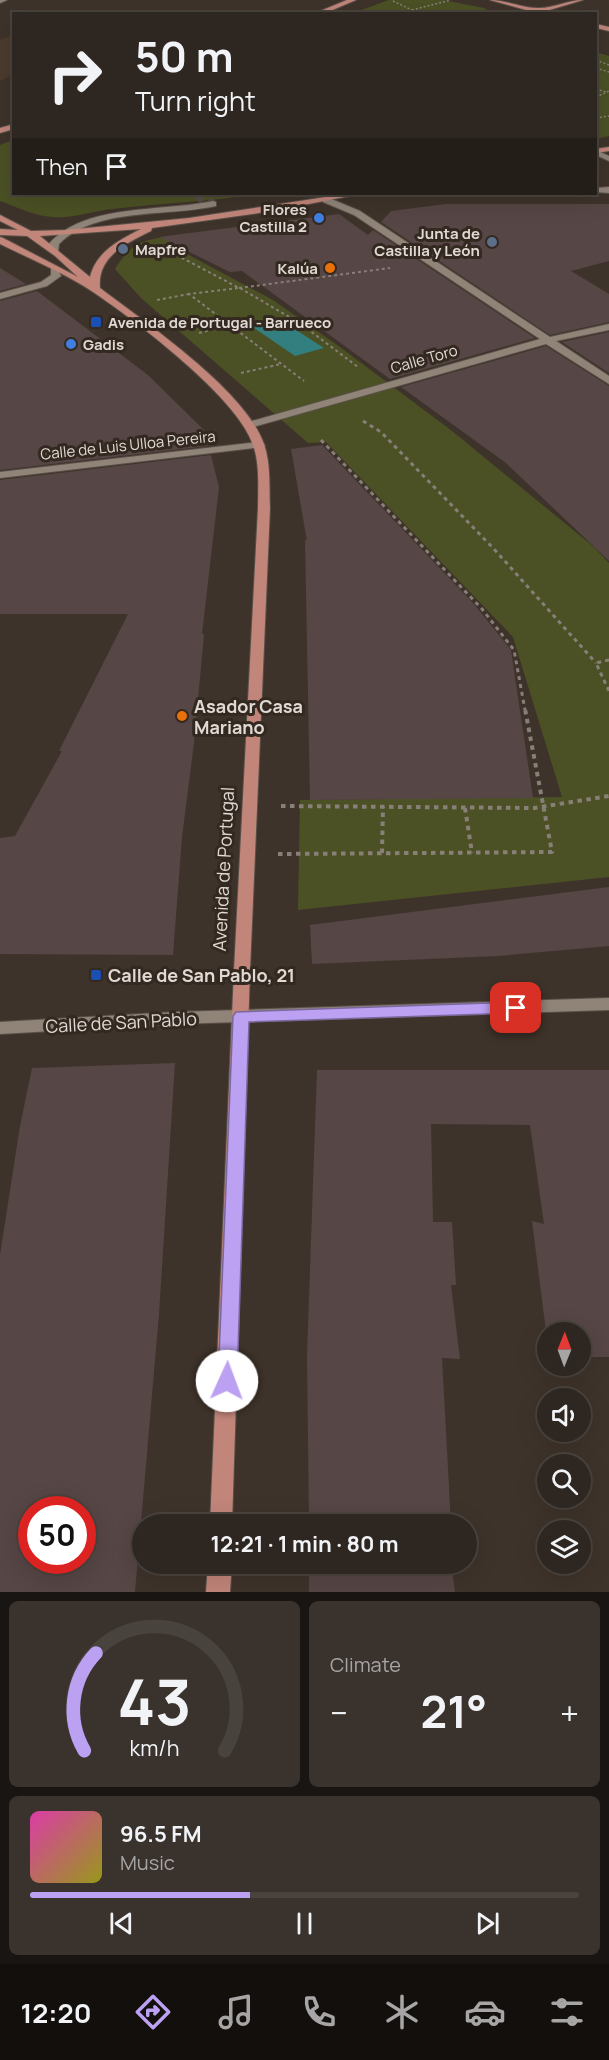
<!DOCTYPE html>
<html lang="en">
<head>
<meta charset="utf-8">
<style>
  body { margin:0; font-family:Manrope,sans-serif; background:#3a322d; color:#f1f3f6; height:100vh; display:flex; flex-direction:column; font-size:22px; white-space:nowrap }
  * { box-sizing:border-box; margin:0 }
  p { font-size:20px; color:#a7a5a5 }
  .icon { flex:none; width:33px; height:33px; fill:none; stroke:currentColor; stroke-width:2; stroke-linecap:round; stroke-linejoin:round }
  .map { position:relative; height:1592px; overflow:hidden }
  .drawer { display:flex; flex-direction:column; gap:9px; padding:9px; background:#191512; flex:1 }
  .drawer>* { flex:none }
  .hud { position:absolute; left:12px; top:12px; width:585px; height:183px; border-radius:0px; box-shadow:0 6px 24px #0002,0 0 0 2px #49433e; background:#2e2620; color:#f1f3f6; overflow:hidden }
  .needle { width:39px; rotate:1deg }
  .fabs { position:absolute; left:537px; top:1322px; display:grid; gap:12px }
  .fabs a { display:grid; place-items:center; width:54px; height:54px; border-radius:50%; background:#2e2620; box-shadow:0 6px 24px #0002,0 0 0 2px #49433e; font-size:30px }
  .speed { position:absolute; left:18px; top:1496px; display:flex; gap:12px; font-size:30px; font-weight:700; text-align:center }
  .speed>* { display:grid; place-content:center; width:78px; height:78px; border-radius:50%; background:#2e2620; box-shadow:0 6px 24px #0002,0 0 0 2px #49433e; line-height:1 }
  .speed .limit { border:9px solid #d22; background:#fff; color:#111 }
  .pin { position:absolute; display:grid; place-items:center; width:51px; height:51px; color:#fff; margin:-26px; border-radius:12px; box-shadow:0 3px 9px #0006 }
  .me { position:absolute; width:66px; margin:-33px; rotate:2deg; stroke-linejoin:round; filter:drop-shadow(0 0 4px #0008) }
  .turn { display:flex; align-items:center; gap:21px; height:126px; padding:0 24px; font-size:27px }
  .turn .icon { width:78px; height:78px; stroke-width:2.5 }
  .turn b { display:block; font-size:42px; line-height:51px }
  .then { display:flex; align-items:center; height:57px; padding:0 24px; background:#0003; gap:12px; font-size:22px }
  .big { font-size:45px; font-weight:700; line-height:1.1 }
  .drawer .tile { flex:1; display:flex; flex-direction:column; justify-content:center; gap:9px; min-width:0; padding:0 21px; border-radius:9px; background:#3a322d }
  .drawer .dial { align-items:center; gap:0 }
  .dial svg { height:156px; overflow:visible; fill:none; stroke:#49433e; stroke-width:7; stroke-linecap:round; text-anchor:middle }
  .dial text { fill:#f1f3f6; stroke:none }
  .song { display:flex; align-items:center; gap:18px }
  .cover { width:72px; height:72px; border-radius:9px; background:linear-gradient(135deg,hsl(320 70% 55%),hsl(60 70% 35%)) }
  .played { height:6px; border-radius:3px; background:linear-gradient(90deg,#bca0f2 40%,#49433e 40%) }
  .keys { display:flex; justify-content:space-around; direction:ltr }
  .heat { display:flex; justify-content:space-between; align-items:center; font-size:33px; direction:ltr }
  .drawer .tiles { flex:1; display:grid; gap:9px; grid-template-columns:1fr 1fr }
  .tile:last-child { grid-column:span 2 }
  .trip { position:absolute; left:132px; top:1514px; width:345px; height:60px; border-radius:30px; background:#2e2620; box-shadow:0 6px 24px #0002,0 0 0 2px #49433e; font-weight:700; line-height:60px; text-align:center }
  .tab-bar { display:flex; height:96px; justify-content:space-around; align-items:center; background:#120f0d; color:#a7a5a5 }
  .tab-bar .icon { width:42px; height:42px }
  .tab-bar .current { color:#bca0f2 }
  .tab-bar b { font-size:27px; color:#f1f3f6 }
  .map>svg:first-child { display:block }
</style>
</head>
<body>
<div class="map">
<svg width="609" height="1592" viewBox="0 0 609 1592">
  <rect width="100%" height="100%" fill="#3e332a"/>
  <!-- built -->
  <path fill="#4b3b2d" d="M13,35v39l-13,7v-41z"/>
  <!-- green -->
  <path fill="#4b5124" d="M389,0h54l41,8 7,5h-138z
    M596,52l13,4v80l-13,3z
    M13,140l1,54h244c-48,8 -97,9 -146,15 -18,2 -43,10 -59,8 -19,-1 -36,-10 -53,-16v-56z
    M174,236l-2,10 101,54 67,47 112,84 142,116 15,16v314l-311,33 2,-110 262,-3 -49,-160 -187,-195 -18,1 -167,-145 -26,-29c18,-28 27,-29 59,-33z"/>
  <!-- water -->
  <path fill="#337e7f" d="M279,319l45,29 -29,8 -44,-30z"/>
  <!-- building -->
  <path fill="#564645" fill-rule="evenodd" d="M446,204h163v57l-38,10 38,23v28l-59,13 -169,-113 10,-11z
    M339,214l29,21 5,-5 162,108 -145,41 -148,-108 -12,1 -71,-35z
    M0,268l26,16 -26,7z
    M37,291l111,84 56,55 4,16 -208,24v-169z
    M609,332v41l-47,-31z
    M546,346l63,40v175l-103,-98 -105,-76z
    M322,445l152,159 37,46 22,148 -223,2 -5,-261 2,2 -16,-92z
    M211,455l8,32 -17,147h2l-10,109 -12,94 -9,118 -173,-1v-116l15,-2 47,-85h-3l69,-137h-128v-134z
    M609,887v59l-111,10 -186,8 -2,-39z
    M175,1063l-16,251 -24,278h-135v-337l20,-129 12,-58zM32,1509h50v51h-50z
    M317,1070h292v287h-29v-25h-32v15l-16,-126 12,3 -14,-99 -99,-1 2,98h19l4,63h-5l9,74 -18,-1 9,166h-142l-2,-169z
    M309,1563h142l4,29h-146z"/>
  <g fill="none" stroke-linecap="round" stroke-linejoin="round">
    <!-- minor-tunnel -->
    <path stroke="#564c44" stroke-width="10" stroke-dasharray="10 4.5" stroke-linecap="butt" d="M195,194l18,10"/>
    <defs>
      <path id="minor" d="M0,0h7l-7,3z
        M596,150l13,6v5l-13,-6z
        M609,187v6l-13,-1v-4z
        M323,198h6l31,13 190,126 59,-13v6l-53,11 53,35v8l-63,-40 -293,83h-8v-4l295,-84 -186,-124 -31,-13z
        M213,201l3,1v4c-49,11 -120,1 -157,38l-1,8 -8,-2 -1,-6c35,-41 115,-32 164,-43z
        M51,266h6l4,10 -14,10 -47,13v-6l41,-11 10,-7z
        M259,442l6,3 -2,2 -263,31v-6z
        M609,998v12l-434,14 -175,10v-12l175,-10z"/>
      <path id="major" d="M347,0h9l-33,14h-10z
        M490,0c16,0 31,8 47,8 15,1 31,-8 46,-8l-37,11 9,3h-14z
        M596,24l13,3v4l-13,-3z
        M14,124v5l-14,4v-5z
        M609,147v4l-13,2v-4z
        M345,194h15l-87,17 -121,17 -1,3c-24,12 -54,25 -51,57 46,35 145,102 164,156 7,20 5,44 6,64l-20,462 -18,554h-22l24,-554 24,-462c0,-20 2,-44 -5,-63 -15,-47 -118,-125 -160,-153 -28,-19 -63,-33 -93,-48v-7l3,1 75,39 -23,-21 -28,-20 -27,-1v-6l18,1 -18,-9v-6l31,16 35,-1 123,-12zM141,229c-22,11 -45,23 -51,48l-50,-41z
        M208,1563h24l-2,29h-24z"/>
    </defs>
    <!-- minor casing -->
    <use href="#minor" stroke="#595048" stroke-width="2"/>
    <!-- major casing -->
    <use href="#major" stroke="#595048" stroke-width="2"/>
    <!-- path-far3 -->
    <path stroke="#887f78" stroke-width="1.5" stroke-dasharray="2 2" stroke-linecap="butt" d="M393,1l19,9 -13,4
      M412,10l39,-10
      M596,60l13,5
      M596,68l13,4
      M596,89l10,3
      M596,97l13,-6
      M596,118l13,-2"/>
    <!-- path-far2 -->
    <path stroke="#887f78" stroke-width="2" stroke-dasharray="3 3" stroke-linecap="butt" d="M171,252l68,36 -50,6 115,87
      M302,264l14,13
      M239,288l151,-20
      M240,288l61,36 57,43
      M157,300l32,-6
      M199,333l31,-8
      M241,373l40,-9"/>
    <!-- path-far1 -->
    <path stroke="#887f78" stroke-width="3" stroke-dasharray="4 4" stroke-linecap="butt" d="M363,421l18,11 113,117 102,114
      M321,440l161,169 32,41 11,60
      M609,660l-13,3 13,28"/>
    <!-- path -->
    <path stroke="#887f78" stroke-width="4" stroke-dasharray="4.5 4.5" stroke-linecap="butt" d="M281,806l253,2 75,-12
      M465,808l7,45
      M382,853l1,-46
      M278,854l274,-2 -27,-143"/>
    <!-- minor -->
    <use href="#minor" fill="#908479" fill-rule="evenodd"/>
    <!-- major -->
    <use href="#major" fill="#c1857a" fill-rule="evenodd"/>
  </g>
  <!-- route -->
  <path fill="#bca0f2" stroke="#7a689d" stroke-width="1.5" d="M516,1002l5,2 3,4 -3,3 -5,2 -267,9 -12,359 -3,6 -7,2 -7,-2 -2,-6 15,-365 3,-4z"/>
  <!-- markers -->
  <g fill="#3f7fe0" stroke="#332920" stroke-width="2">
    <circle cx="319" cy="218" r="6"/>
    <circle cx="71" cy="344" r="6"/>
  </g>
  <g fill="#5c6f8a" stroke="#332920" stroke-width="2">
    <circle cx="492" cy="242" r="6"/>
    <circle cx="123" cy="249" r="6"/>
  </g>
  <g fill="#e8710a" stroke="#332920" stroke-width="2">
    <circle cx="330" cy="268" r="6"/>
    <circle cx="182" cy="716" r="6"/>
  </g>
  <g fill="#1a4fb4" stroke="#332920" stroke-width="2">
    <rect x="90" y="316" width="12" height="12" rx="3"/>
    <rect x="90" y="969" width="12" height="12" rx="3"/>
  </g>
  <g text-anchor="middle" dominant-baseline="central" stroke-width="6" stroke-linejoin="round" paint-order="stroke">
    <!-- far-poi labels -->
    <g font-size="15" font-weight="bold" fill="#e1dad4" stroke="#332920" text-anchor="end">
      <text x="307" y="209">Flores<tspan x="307" dy="17">Castilla 2</tspan></text>
      <text x="480" y="233">Junta de<tspan x="480" dy="17">Castilla y León</tspan></text>
      <text x="135" y="249" text-anchor="start">Mapfre</text>
      <text x="318" y="268">Kalúa</text>
      <text x="108" y="322" text-anchor="start">Avenida de Portugal - Barrueco</text>
      <text x="83" y="344" text-anchor="start">Gadis</text>
    </g>
    <!-- far-street labels -->
    <g font-size="15" fill="#e1dad4" stroke="#332920">
      <text transform="translate(424 359) rotate(-16)">Calle Toro</text>
      <text transform="translate(128 445) rotate(-6)">Calle de Luis Ulloa Pereira</text>
    </g>
    <!-- poi labels -->
    <g font-size="18" font-weight="bold" fill="#e1dad4" stroke="#332920" text-anchor="start">
      <text x="194" y="706">Asador Casa<tspan x="194" dy="21">Mariano</tspan></text>
      <text x="108" y="975">Calle de San Pablo, 21</text>
    </g>
    <!-- street labels -->
    <g font-size="18" fill="#e1dad4" stroke="#332920">
      <text transform="translate(223 869) rotate(-87)">Avenida de Portugal</text>
      <text transform="translate(121 1022) rotate(-3)">Calle de San Pablo</text>
    </g>
  </g>
</svg>
<div class="fabs">
<a><svg class="needle" viewBox="-14 -14 28 28"><path d="M0-13l5 13h-10z" fill="#e53935"/><path d="M0 13l5-13h-10z" fill="#a7a5a5"/></svg></a>
<a><svg class="icon" aria-label="sound" viewBox="0 0 24 24"><path d="M4 9h4l5-4v14l-5-4H4zM17 9q2 3 0 6"/></svg></a>
<a><svg class="icon" aria-label="search" viewBox="0 0 24 24"><circle cx="10" cy="10" r="6"/><path d="M15 15l6 6"/></svg></a>
<a><svg class="icon" aria-label="layers" viewBox="0 0 24 24"><path d="M12 4l9 5-9 5-9-5zM3 14l9 5 9-5"/></svg></a>
</div>
<div class="speed"><div class="limit">50</div></div>
<div class="pin" style="left:516px;top:1008px;background:#d93025"><svg class="icon" aria-label="arrive" viewBox="0 0 24 24"><path d="M6 21V4h12l-3 4 3 4H6"/></svg></div>
<svg class="me" style="left:227px;top:1381px" viewBox="-20 -20 40 40"><circle r="19" fill="#fff"/><path d="M0-13L10 11 0 6-10 11z" fill="#bca0f2"/></svg>
<div class="trip">12:21 · 1 min · 80 m</div>
<div class="hud">
<div class="turn"><svg class="icon" aria-label="right" viewBox="0 0 24 24"><path d="M7 20v-9h11M14 6l5 5-5 5"/></svg><div><b>50 m</b>Turn right</div></div>
<div class="then">Then<svg class="icon" aria-label="arrive" viewBox="0 0 24 24"><path d="M6 21V4h12l-3 4 3 4H6"/></svg></div>
</div>
</div>
<section class="drawer">
<div class="tiles">
<div class="tile dial"><svg viewBox="0 0 100 80">
<path d="M14 69A42 42 0 1 1 86 69"/>
<path d="M14 69A42 42 0 0 1 20 19" stroke="#bca0f2"/>
<text x="50" y="56" font-size="32" font-weight="700">43</text>
<text x="50" y="72" font-size="11">km/h</text>
</svg></div>
<div class="tile"><p>Climate</p>
<div class="heat"><a>−</a><b class="big">21°</b><a>+</a></div>
</div>
<div class="tile">
<div class="song"><i class="cover"></i><div><b>96.5 FM</b><p>Music</p></div></div>
<div class="played"></div>
<div class="keys"><svg class="icon" aria-label="previous" viewBox="0 0 24 24"><path d="M18 5L8 12l10 7zM5 5v14"/></svg><svg class="icon" aria-label="pause" viewBox="0 0 24 24"><path d="M8 5v14M16 5v14"/></svg><svg class="icon" aria-label="next" viewBox="0 0 24 24"><path d="M6 5l10 7-10 7zM19 5v14"/></svg></div>
</div>
</div>
</section>
<nav class="tab-bar">
<b>12:20</b>
<svg class="icon current" aria-label="directions" viewBox="0 0 24 24"><path d="M12 3l9 9-9 9-9-9zM9 14v-3h6M13 9l2 2-2 2"/></svg>
<svg class="icon" aria-label="music" viewBox="0 0 24 24"><path d="M9 18V5l10-2v13"/><circle cx="6" cy="18" r="3"/><circle cx="16" cy="16" r="3"/></svg>
<svg class="icon" aria-label="phone" viewBox="0 0 24 24"><path d="M5 4h4l2 5-3 2q2 4 5 5l2-3 5 2v4C11 20 4 13 5 4z"/></svg>
<svg class="icon" aria-label="climate" viewBox="0 0 24 24"><path d="M12 3v18M4 7l16 10M4 17L20 7"/></svg>
<svg class="icon" aria-label="car" viewBox="0 0 24 24"><path d="M5 17H2v-5l4-1 3-4h7l3 4 3 1v5h-3M9 17h6M6 11h13"/><circle cx="7" cy="17" r="2"/><circle cx="17" cy="17" r="2"/></svg>
<svg class="icon" aria-label="filters" viewBox="0 0 24 24"><path d="M4 7h16M4 17h16"/><circle cx="9" cy="7" r="2"/><circle cx="15" cy="17" r="2"/></svg>
</nav>
</body>
</html>
